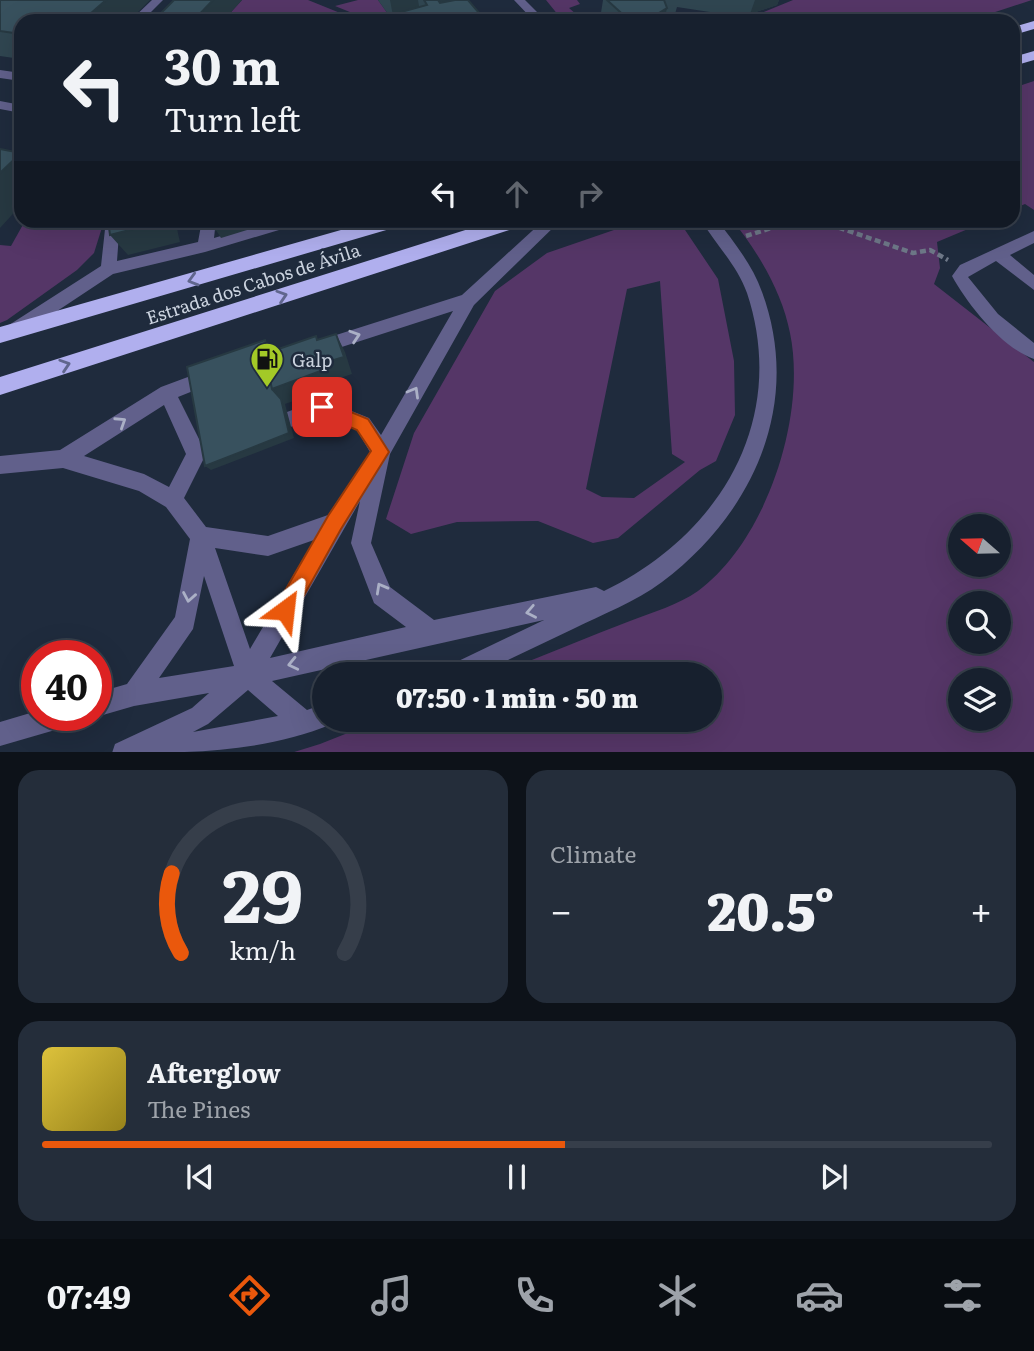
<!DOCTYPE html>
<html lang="en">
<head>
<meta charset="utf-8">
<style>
  body { margin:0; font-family:Literata,serif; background:#242d3a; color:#f1f3f6; height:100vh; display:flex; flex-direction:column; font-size:26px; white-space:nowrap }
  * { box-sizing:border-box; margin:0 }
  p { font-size:23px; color:#9ea3aa }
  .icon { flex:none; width:38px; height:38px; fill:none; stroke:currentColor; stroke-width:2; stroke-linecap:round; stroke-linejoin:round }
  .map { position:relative; height:752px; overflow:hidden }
  .panel { display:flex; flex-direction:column; gap:18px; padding:18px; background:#0d1219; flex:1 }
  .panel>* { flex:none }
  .top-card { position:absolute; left:14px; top:14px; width:1006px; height:214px; border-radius:21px; box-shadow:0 7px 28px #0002,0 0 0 2px #363e4a; background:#17202e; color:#f1f3f6; overflow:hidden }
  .needle { width:46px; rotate:290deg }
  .tools { position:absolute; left:948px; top:514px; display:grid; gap:14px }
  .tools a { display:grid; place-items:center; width:63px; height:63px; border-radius:50%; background:#17202e; box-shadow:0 7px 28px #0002,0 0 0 2px #363e4a; font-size:35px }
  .speed { position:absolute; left:21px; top:640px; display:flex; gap:14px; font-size:35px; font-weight:700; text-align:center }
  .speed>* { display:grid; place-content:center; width:91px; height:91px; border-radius:50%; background:#17202e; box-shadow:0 7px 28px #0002,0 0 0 2px #363e4a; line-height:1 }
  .speed .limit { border:10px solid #d22; background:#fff; color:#111 }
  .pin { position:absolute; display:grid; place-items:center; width:60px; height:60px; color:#fff; margin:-30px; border-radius:14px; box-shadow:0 4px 10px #0006 }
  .me { position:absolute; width:77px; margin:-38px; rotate:30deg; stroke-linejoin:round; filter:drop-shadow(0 0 5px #0008) }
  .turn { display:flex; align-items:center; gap:24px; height:147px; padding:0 35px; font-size:32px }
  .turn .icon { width:91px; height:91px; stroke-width:2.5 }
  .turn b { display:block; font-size:49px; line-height:60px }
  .lanes { display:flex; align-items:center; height:66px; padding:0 35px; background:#0003; justify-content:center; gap:35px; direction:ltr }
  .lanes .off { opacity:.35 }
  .big { font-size:52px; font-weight:800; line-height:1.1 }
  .panel .widget { flex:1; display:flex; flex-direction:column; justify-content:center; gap:10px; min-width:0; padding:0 24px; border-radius:21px; background:#242d3a }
  .panel .dial { align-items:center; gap:0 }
  .dial svg { height:182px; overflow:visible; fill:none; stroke:#363e4a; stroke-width:7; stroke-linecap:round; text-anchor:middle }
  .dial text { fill:#f1f3f6; stroke:none }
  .song { display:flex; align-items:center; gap:21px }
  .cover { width:84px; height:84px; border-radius:10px; background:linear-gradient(135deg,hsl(50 70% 55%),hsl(50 70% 35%)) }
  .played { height:7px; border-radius:4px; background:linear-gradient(90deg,#ea580c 55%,#363e4a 55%) }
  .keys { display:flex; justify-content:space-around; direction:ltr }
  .heat { display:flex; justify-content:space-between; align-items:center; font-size:38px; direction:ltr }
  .panel .tiles { flex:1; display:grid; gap:18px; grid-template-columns:1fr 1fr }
  .widget:last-child { grid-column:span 2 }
  .trip { position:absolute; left:312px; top:662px; width:410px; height:70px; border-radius:35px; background:#17202e; box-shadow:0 7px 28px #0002,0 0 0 2px #363e4a; font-weight:800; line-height:70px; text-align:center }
  .tabs { display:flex; height:112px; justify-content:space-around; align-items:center; background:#090d12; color:#9ea3aa }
  .tabs .icon { width:49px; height:49px }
  .tabs .current { color:#ea580c }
  .tabs b { font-size:32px; color:#f1f3f6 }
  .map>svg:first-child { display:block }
</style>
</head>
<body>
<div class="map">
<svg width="1034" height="753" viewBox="0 0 1034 753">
  <rect width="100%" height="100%" fill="#1f2b3d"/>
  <!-- green -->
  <path fill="#553667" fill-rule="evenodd" d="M242,0h66l52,21h-137z
    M358,0h20l15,21h-21l-37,-15z
    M546,0h31l3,4 -11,4 15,13h-21z
    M793,0h239l-64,21h-226z
    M1034,81v129l-9,-6 -12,5v-121z
    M643,220l36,1 39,58 16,82 1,54 -19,46 -16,9 -82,68 -25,5 -55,-22 -81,1 -46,12 -25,-15 28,-86 81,-142 52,-38zM660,281l12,173 13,8 -51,36 -32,-1 -16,-8 41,-200z
    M25,221h79l-10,32 -17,17 -70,50 -7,3v-78l11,1z
    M733,221h254l-50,21 3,26 -6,16 100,78v390l-743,1 29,-9 63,-25h326v-45h-212c45,-18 89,-36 133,-53 23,-9 48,-16 68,-30 69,-51 109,-176 92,-258 -8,-41 -32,-81 -57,-112zM961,527h38v38h-38zM961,604h38v38h-38zM961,681h38v38h-38z"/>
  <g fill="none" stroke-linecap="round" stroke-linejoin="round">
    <!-- path -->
    <path stroke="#6e7888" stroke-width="4.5" stroke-dasharray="6 3.5" stroke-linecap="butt" d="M746,236l41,-13 53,5 73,25 17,-3 18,10"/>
    <!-- minor -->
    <path fill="#61608b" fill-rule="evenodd" d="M152,0h11l-21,21h-12z
      M514,0h11l21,21h-12z
      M0,70l21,3v8l-21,-3z
      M0,101l21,4v8l-21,-4z
      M106,220h14l-3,41 81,-19 4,-22h14l-2,18 60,-18h27l-2,4 -94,28 -92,22 -92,61h-12l-2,-5 2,-5 92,-59z
      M544,220h17l-87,85 -84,149 -19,89 19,44 44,33 162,-33 8,4c116,-56 185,-171 143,-298 -10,-28 -31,-48 -46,-73h16c17,22 36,46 45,72 41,111 -8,221 -100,290 -27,20 -59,32 -89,47 -21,10 -42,20 -63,30 -9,4 -18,11 -28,14 -11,3 -26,1 -37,1l3,-8 96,-46 -272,61 35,29 17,-6v15h10l-2,5c-70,29 -146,29 -220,29l3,-9 77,-36 17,-15 -75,13 -38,11 -2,-1h2v-23l31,-9 48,-67 15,-78 -24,-32 -27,-16 -76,-23 -63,6v-18l60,-6 101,-63 51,-19 6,3 3,5 -3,5 -40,16 23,46 23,-9 7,3 2,6 -2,6 -28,11 -19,38 22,29 62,9 60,-21 42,-63 -13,-22 -35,-15 -55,21 -7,-2 -2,-6 2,-6 62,-23 47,19 12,17 72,-124 -136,44 -6,-2 -2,-5 2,-5 151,-48zM164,405l22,49 -17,33 -25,-13 -60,-18zM360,501l-9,42 23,60 32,24 -136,31zM314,540l-64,109 -35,-101 53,8zM204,576l30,90 -75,12 34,-49zM248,690l30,26 -85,16 15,-8z
      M1034,231v12l-24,12 24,20v15l-38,-29 -28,16 30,37 36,29v16c-32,-11 -66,-54 -82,-83l8,-11z
      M37,711v5h37l-4,8 -8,4 -62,18v-24z"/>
    <!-- highway -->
    <path fill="#b0afee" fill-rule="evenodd" d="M1034,21v8l-21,6v-8z
      M1034,51v9l-21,6v-9z
      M376,220h33l-9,6 -400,117v-16z
      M497,220h31l-3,5 -525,170v-18z"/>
  </g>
  <!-- wall -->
  <path fill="#304651" d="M0,0l21,21v38l-21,-3z
    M378,0h76l32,21h-93z
    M603,0h176l-2,5 -27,9 -14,2 -59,-9 -2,7 -9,-2 -2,9h-61l-3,-2z"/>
  <!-- shaded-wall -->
  <path fill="#273942" d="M106,0h44l-21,21h-47z
    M213,0h29l-19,21h-30z
    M390,0h28l3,18 -20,-6 1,9h-8z
    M428,0h26v6z
    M664,0l-2,11 5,-3 -3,13h-11z
    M755,0h24l-2,5 -27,9z
    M21,153v52l-21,23v-55z
    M165,220h10l5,22 -52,13 -18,-20z
    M250,220h30l-59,18 -5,-8z
    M336,334l9,18 7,22 -18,6 2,6 -51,18 9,34 -83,32 -6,-4 67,-77 -7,-49 5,7 10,39 44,-23z"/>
  <!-- building -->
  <path fill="#38515e" stroke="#273942" stroke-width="2" d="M0,0h106l-24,21h-61v13l-21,-3z
    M174,0h39l-20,21h-40z
    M424,0h14l2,3 15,-3h13l18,21h-79l-6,-9 26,-7z
    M607,0h57l3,8 -8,5 -6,8h-23z
    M0,149l21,4 -21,20z
    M108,220h57v1l-55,14z
    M214,220h36l-34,10z
    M336,334l8,23 -20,6 2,6 -54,20 -8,-35 52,-18 1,4z
    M265,340l3,12 -4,2 8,35 9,10 8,34 -84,33 -18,-99z"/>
  <!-- one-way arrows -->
  <defs><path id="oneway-chevron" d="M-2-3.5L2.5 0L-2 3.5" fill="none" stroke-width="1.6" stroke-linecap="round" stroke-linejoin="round" transform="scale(1.75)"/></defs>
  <g stroke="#60668d">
    <use href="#oneway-chevron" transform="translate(193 280) rotate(164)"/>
    <use href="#oneway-chevron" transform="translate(282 296) rotate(-18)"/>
    <use href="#oneway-chevron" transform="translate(65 365) rotate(-18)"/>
  </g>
  <g stroke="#abb0c6">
    <use href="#oneway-chevron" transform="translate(355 336) rotate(-18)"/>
    <use href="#oneway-chevron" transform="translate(414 392) rotate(-60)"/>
    <use href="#oneway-chevron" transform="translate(121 422) rotate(-33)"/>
    <use href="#oneway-chevron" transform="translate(381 588) rotate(-119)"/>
    <use href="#oneway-chevron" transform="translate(189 597) rotate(100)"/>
    <use href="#oneway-chevron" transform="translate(531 612) rotate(169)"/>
    <use href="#oneway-chevron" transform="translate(293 664) rotate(167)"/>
  </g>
  <!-- route -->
  <path fill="#ea580c" stroke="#983908" stroke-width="2" d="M322,400l46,19 21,33 -48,77 -49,88 -7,3 -7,-3 -3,-7 3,-7 50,-87 43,-65 -14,-21 -41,-18 -2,-5 2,-5z"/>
  <!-- icons -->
  <defs>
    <symbol id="fuel-pin" viewBox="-11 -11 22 30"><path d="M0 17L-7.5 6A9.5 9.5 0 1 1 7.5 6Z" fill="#a3c927" stroke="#1f2b3d"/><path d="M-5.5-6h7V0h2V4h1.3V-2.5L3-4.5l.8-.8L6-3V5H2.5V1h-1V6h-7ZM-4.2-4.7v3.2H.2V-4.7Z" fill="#111"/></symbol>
  </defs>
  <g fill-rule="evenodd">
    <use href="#fuel-pin" x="248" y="340" width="38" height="52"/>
  </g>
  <g text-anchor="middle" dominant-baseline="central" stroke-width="5" stroke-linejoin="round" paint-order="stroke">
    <!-- street labels -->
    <g font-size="18" fill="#cbd3df" stroke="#1f2b3d">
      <text transform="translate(253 283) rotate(-18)">Estrada dos Cabos de Ávila</text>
    </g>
    <!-- poi labels -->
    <g font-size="18" fill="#cbd3df" stroke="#1f2b3d" text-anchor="start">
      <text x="292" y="359">Galp</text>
    </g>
  </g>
</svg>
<div class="tools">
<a><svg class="needle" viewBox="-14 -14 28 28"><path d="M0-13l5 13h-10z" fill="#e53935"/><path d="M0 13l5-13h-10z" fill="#9ea3aa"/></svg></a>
<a><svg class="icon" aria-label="search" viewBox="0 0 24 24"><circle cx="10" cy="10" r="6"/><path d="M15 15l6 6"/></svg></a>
<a><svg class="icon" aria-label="layers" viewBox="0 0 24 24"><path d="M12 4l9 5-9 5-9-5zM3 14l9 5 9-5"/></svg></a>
</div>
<div class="speed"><div class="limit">40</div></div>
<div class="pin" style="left:322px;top:407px;background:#d93025"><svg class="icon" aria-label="arrive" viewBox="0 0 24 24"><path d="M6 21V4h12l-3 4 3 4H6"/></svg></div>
<svg class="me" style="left:285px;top:610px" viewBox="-20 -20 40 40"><path d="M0-17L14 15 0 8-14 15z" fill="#ea580c" stroke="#fff" stroke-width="4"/></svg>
<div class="trip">07:50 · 1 min · 50 m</div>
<div class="top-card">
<div class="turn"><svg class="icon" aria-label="left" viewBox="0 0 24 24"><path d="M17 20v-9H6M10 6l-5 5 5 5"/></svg><div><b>30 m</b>Turn left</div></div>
<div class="lanes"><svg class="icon" aria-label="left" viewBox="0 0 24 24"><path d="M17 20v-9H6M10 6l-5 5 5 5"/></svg><svg class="icon off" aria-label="ahead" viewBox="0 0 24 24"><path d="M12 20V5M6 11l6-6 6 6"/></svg><svg class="icon off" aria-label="right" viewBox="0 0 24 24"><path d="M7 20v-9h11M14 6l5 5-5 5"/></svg></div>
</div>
</div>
<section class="panel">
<div class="tiles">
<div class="widget dial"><svg viewBox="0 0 100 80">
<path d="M14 69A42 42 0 1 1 86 69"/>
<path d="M14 69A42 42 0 0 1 10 34" stroke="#ea580c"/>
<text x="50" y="56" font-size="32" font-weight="700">29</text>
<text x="50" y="72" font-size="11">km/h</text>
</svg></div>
<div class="widget"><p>Climate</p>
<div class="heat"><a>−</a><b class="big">20.5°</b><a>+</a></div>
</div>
<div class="widget">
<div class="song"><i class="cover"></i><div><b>Afterglow</b><p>The Pines</p></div></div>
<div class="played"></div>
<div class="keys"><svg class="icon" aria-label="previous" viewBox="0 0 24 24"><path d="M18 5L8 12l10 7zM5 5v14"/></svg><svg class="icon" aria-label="pause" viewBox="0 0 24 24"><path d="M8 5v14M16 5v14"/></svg><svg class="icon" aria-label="next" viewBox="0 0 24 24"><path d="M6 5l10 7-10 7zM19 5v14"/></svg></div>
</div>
</div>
</section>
<nav class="tabs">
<b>07:49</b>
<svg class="icon current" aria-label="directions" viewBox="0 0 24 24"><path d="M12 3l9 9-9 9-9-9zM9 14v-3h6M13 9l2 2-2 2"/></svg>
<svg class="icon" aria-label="music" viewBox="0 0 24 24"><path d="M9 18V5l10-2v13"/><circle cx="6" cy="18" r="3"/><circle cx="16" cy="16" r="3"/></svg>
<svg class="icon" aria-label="phone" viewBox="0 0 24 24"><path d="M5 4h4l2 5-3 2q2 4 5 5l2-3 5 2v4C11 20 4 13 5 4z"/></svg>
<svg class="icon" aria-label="climate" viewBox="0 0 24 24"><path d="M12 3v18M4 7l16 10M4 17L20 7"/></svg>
<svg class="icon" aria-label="car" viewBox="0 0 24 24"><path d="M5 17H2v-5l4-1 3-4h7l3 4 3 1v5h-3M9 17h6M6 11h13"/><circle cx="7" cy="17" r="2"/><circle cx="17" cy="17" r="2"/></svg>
<svg class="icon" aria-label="filters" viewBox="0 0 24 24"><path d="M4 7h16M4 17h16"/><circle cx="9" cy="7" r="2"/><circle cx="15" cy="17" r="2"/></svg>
</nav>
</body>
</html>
